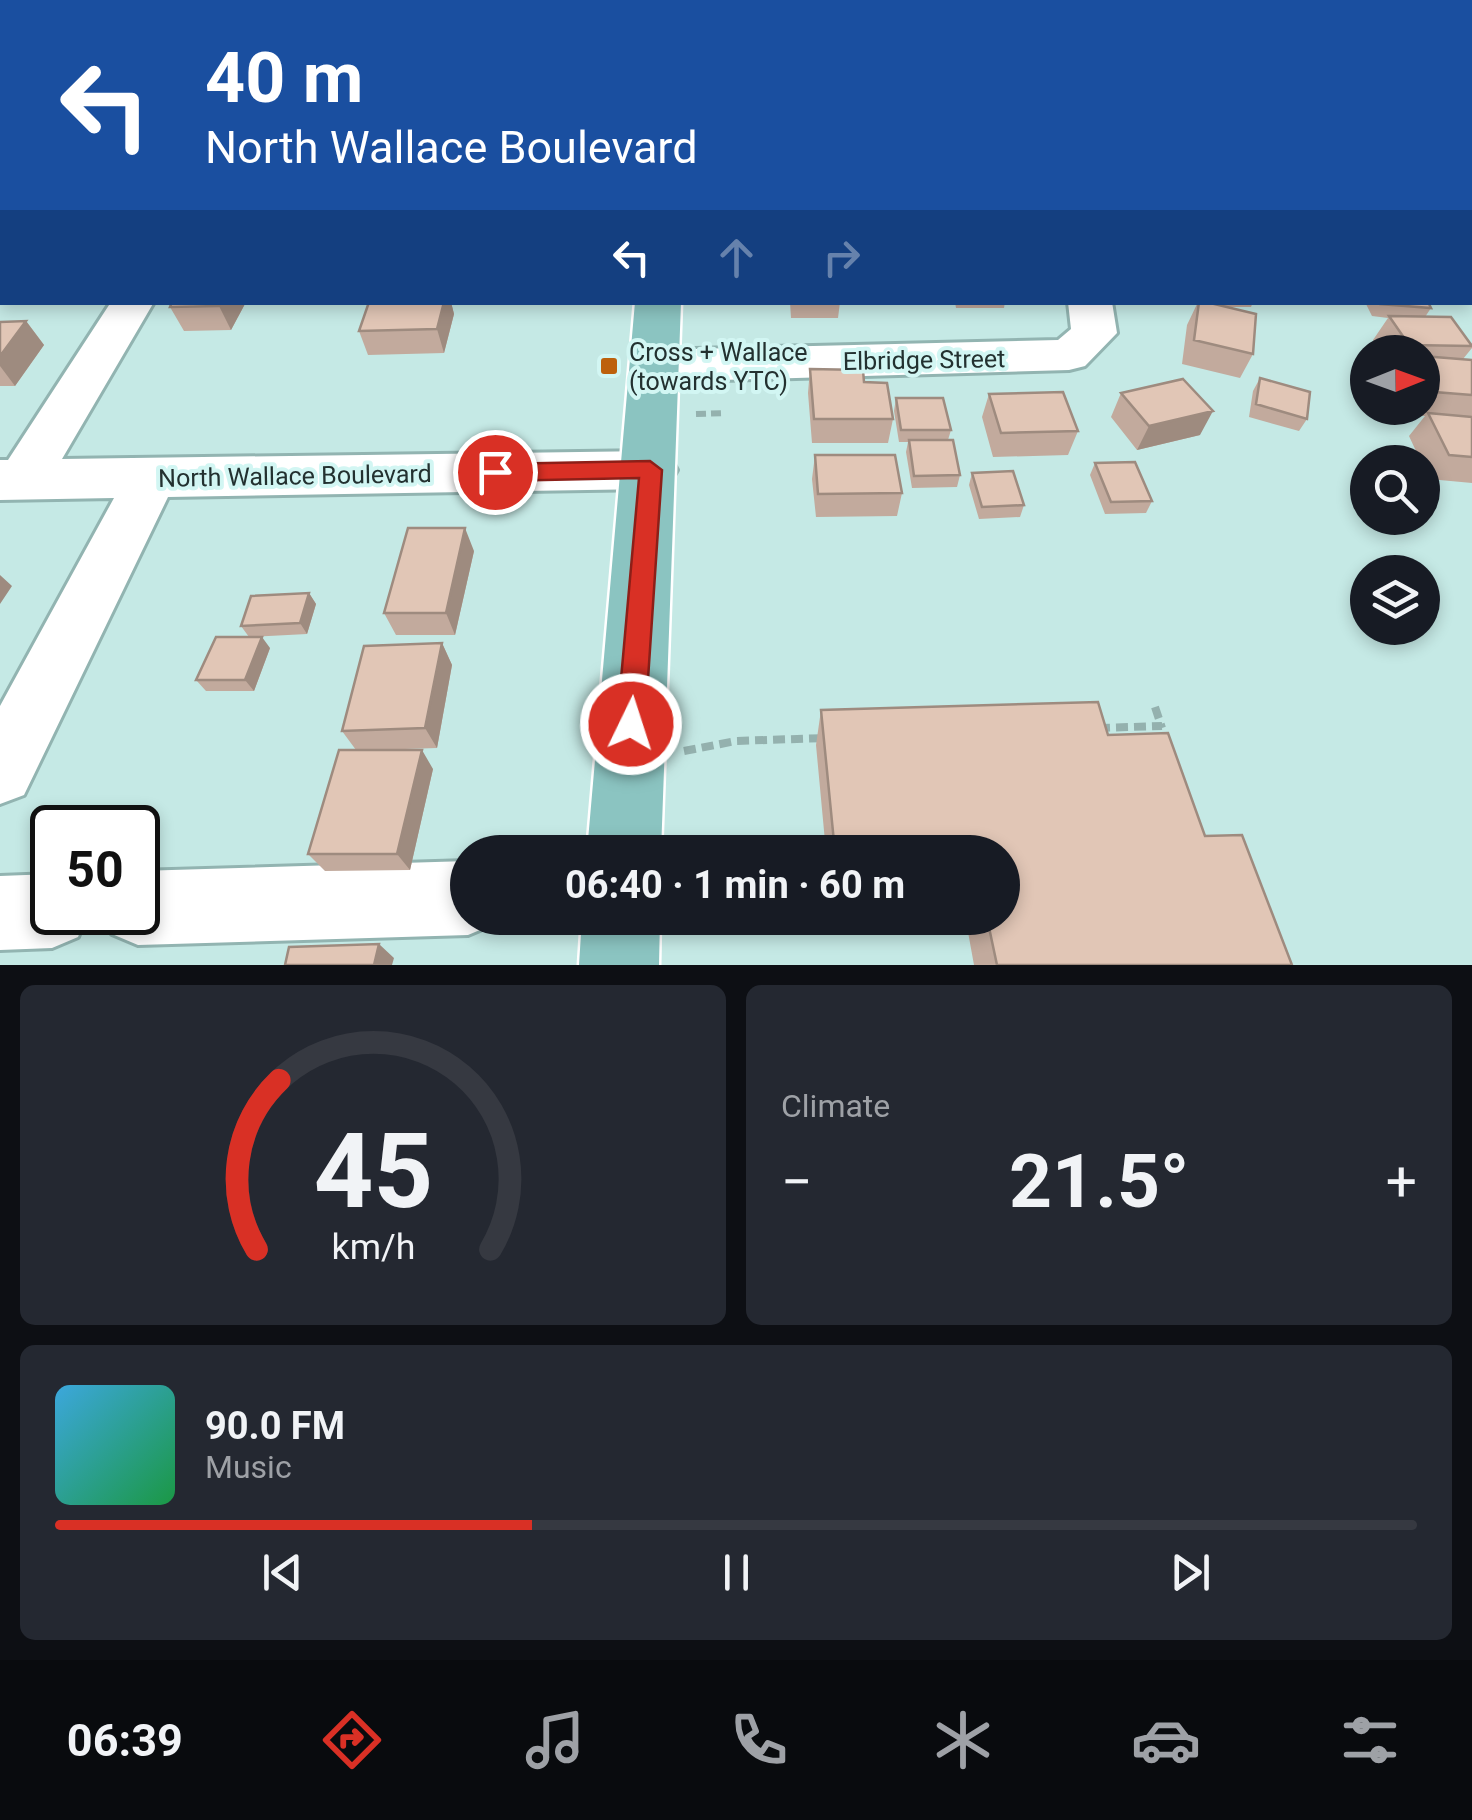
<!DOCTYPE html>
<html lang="en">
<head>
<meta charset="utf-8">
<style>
  body { margin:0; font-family:Roboto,sans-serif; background:#242831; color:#f1f3f6; height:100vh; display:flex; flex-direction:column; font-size:38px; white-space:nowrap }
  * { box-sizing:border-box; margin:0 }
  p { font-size:32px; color:#9ea1a6 }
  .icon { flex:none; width:55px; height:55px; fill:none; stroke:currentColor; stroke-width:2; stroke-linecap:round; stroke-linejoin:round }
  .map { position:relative; height:965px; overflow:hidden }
  .panel { display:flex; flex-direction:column; gap:20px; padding:20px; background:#0d0f14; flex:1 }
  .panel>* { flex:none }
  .banner { position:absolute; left:0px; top:0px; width:1472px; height:305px; box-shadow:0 5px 15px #0003; background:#1a4fa0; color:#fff; overflow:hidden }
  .needle { width:65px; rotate:89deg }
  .buttons { position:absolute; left:1350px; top:335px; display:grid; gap:20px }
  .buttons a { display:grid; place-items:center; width:90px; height:90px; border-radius:50%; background:#171b24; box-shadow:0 5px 15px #0003; font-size:50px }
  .speed { position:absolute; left:30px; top:805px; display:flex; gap:20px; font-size:50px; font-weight:700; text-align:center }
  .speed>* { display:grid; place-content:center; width:130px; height:130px; border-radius:50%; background:#171b24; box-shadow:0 5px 15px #0003; line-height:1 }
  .speed .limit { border:5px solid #111; border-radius:15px; background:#fff; color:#111 }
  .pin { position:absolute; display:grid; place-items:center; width:85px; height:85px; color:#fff; margin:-42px; border:5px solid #fff; border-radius:50%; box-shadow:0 2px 10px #0007 }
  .me { position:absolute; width:110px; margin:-55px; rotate:4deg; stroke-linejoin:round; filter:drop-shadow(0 0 8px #0008) }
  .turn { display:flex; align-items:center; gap:35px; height:210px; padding:0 40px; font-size:45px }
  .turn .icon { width:130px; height:130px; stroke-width:2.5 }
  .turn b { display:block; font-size:70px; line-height:85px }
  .lanes { display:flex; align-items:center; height:95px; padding:0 40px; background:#0003; justify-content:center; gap:50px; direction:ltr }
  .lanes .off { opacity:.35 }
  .big { font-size:75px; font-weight:700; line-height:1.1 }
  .panel .tile { flex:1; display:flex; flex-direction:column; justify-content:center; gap:15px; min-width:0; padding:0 35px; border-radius:15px; background:#242831 }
  .panel .dial { align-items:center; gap:0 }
  .dial svg { height:260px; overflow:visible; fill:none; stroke:#363941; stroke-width:7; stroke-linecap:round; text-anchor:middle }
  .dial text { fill:#f1f3f6; stroke:none }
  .song { display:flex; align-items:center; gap:30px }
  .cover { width:120px; height:120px; border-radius:15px; background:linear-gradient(135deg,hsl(200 70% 55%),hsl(140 70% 35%)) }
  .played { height:10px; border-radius:5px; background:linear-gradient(90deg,#d93025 35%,#363941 35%) }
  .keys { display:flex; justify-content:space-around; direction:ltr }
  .heat { display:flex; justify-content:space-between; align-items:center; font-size:55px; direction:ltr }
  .panel .tiles { flex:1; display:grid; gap:20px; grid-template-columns:1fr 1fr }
  .tile:last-child { grid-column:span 2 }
  .trip { position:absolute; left:450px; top:835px; width:570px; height:100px; border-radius:50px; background:#171b24; box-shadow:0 5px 15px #0003; font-weight:700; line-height:100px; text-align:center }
  .dock { display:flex; height:160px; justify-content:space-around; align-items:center; background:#090b0e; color:#9ea1a6 }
  .dock .icon { width:70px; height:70px }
  .dock .active { color:#d93025 }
  .dock b { font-size:45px; color:#f1f3f6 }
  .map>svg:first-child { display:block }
</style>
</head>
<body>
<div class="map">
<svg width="1472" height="965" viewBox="0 0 1472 965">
  <rect width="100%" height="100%" fill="#c5e9e5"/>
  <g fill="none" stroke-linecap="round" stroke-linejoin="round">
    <defs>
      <path id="minor" d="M247,0h28v2h-28z
        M294,0h28v2h-28z
        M111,302h43l-92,157 589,-8 18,5 8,14 -8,14 -18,5 -483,8 -144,298 -24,9v-98l114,-208 -114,2v-40h8z
        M1068,302h44l5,31 -32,33 -16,4 -414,12 -17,-5 -6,-11 6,-11 17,-5 403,-10 13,-11z
        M468,861v57h29l-3,6 -26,11 -330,10 -26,-11 -9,-22h35v-41z
        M52,874v38h36l-10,25 -26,11 -52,2v-74z"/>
      <path id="major" d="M655,0h30v2h-30z
        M1317,0h30l1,2h-30z
        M1470,197h2v27h-2z
        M635,302h46l-20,550h-74z
        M582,918h78l-1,47h-80z"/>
    </defs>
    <!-- minor casing -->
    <use href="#minor" stroke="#92b4b1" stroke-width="6"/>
    <!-- major casing -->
    <use href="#major" stroke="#fff" stroke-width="5"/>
    <!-- path-far1 -->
    <path stroke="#94b1ae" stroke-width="6" stroke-dasharray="10 5" stroke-linecap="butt" d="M696,414l29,-1"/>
    <!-- path -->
    <path stroke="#94b1ae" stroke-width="8" stroke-dasharray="12 6" stroke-linecap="butt" d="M1155,707l7,21
      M1098,728l64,-2
      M684,751l52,-10 90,-3"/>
    <!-- minor -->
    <use href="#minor" fill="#fff" fill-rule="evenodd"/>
    <!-- major -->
    <use href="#major" fill="#8bc4c1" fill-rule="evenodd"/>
  </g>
  <!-- wall -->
  <path fill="#c2aa9d" d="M762,0h38v2h-38z
    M1040,0h32l-1,2h-30z
    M1413,0h59v16l-2,2v-16h-58z
    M2,207v37l-2,-3v-32z
    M246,302l-15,28 -47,1 -14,-24z
    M444,302h7l3,12 -10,39 -76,2 -9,-24z
    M790,302h50l-2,16h-47z
    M955,302h50l-1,6h-48z
    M1198,302l18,3 -2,-3h39l-2,5h-25l27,47 -13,24 -58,-14 5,-39z
    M1365,302h63l3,6 -6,9 47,27v4l-9,11 9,1v123l-43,-4 -20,-43 16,-20 -27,-2 -3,-6h27v-56h-41l-8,-12 15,-22 -16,-2z
    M26,321l18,24 -29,41h-15v-64z
    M810,369l54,13 29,37 -5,24h-76l-4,-50z
    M1260,378l47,41 -8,12 -50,-14 4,-26z
    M1121,393l79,42 -63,15 -26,-33z
    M989,394l89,37 -10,24 -75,2 -11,-40z
    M896,398l55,32 -3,10 12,35 -3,12 -45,1 -6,-36 2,-10h-9l-5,-31z
    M815,455l87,38 -5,23 -81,1 -4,-38z
    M1095,463l57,38 -6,12 -41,1 -15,-39z
    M972,473l52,32 -4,12 -41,2 -10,-34z
    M474,551l-19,84h-59l-12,-22z
    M309,593l7,11 -9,30 -58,3 -8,-11z
    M442,643l10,22 -15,83 -64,2 60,19 -23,101 -85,1 -17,-17 48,-104 -14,-19z
    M270,648l-16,43h-48l-10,-11z
    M821,710l287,25 97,101 87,129h-318l-8,-44 -134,4v-7h170v-66h-176l-10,-107z"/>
  <!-- shaded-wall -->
  <path fill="#9e8b7f" d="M221,302h25l-15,28 -12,-24z
    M444,302h7l3,12 -10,39 -7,-24z
    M26,321l18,24 -29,41 -15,-20v-10z
    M1213,411l-13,24 -63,15 12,-24z
    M465,528l9,23 -19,84 -9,-22z
    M0,575l12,11 -12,18z
    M309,593l7,11 -9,30 -7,-11z
    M262,637l8,11 -16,43 -9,-11z
    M442,643l10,22 -15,83 -12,-20z
    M422,750l11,19 -23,101 -13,-16z
    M379,944l15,14 -2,7h-18z"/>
  <!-- building -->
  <path fill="#e1c6b6" stroke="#9e8b7f" stroke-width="2.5" d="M138,0h56v2h-56z
    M375,0h33l-1,2h-33z
    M506,0h66l-1,2h-66z
    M916,0h40l1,2h-40z
    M1119,0h69l1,2h-68z
    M1470,26h2v19h-2z
    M2,207v16h-2v-14z
    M172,302h49l-2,4 -49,1z
    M369,302h75l-7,27 -78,2z
    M1199,302h7l50,12 -3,40 -59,-14z
    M1379,302h49l3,6 -51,-4z
    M1389,316l62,1 21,29 -63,-1z
    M26,321l-26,35v-34z
    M1422,356l50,4v35l-50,-4z
    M810,369l53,1 1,12 23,1 6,36h-79z
    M1260,378l50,14 -3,27 -51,-15z
    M1183,379l30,32 -64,15 -28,-33z
    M1063,392l15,39 -77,2 -12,-39z
    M896,398h47l8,32h-50z
    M1428,413l44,4v40l-23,-2z
    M909,440h44l7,35 -46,1z
    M815,455h80l7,38 -84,1z
    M1135,462l17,39 -41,1 -16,-39z
    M1013,471l11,34 -42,2 -10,-34z
    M408,528h57l-19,85h-62z
    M309,593l-9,30 -59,3 10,-30z
    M216,637h46l-17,43h-49z
    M442,643l-17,85 -83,3 22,-85z
    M1098,702l10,33 60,-2 37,103 37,-1 50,130h-295l-10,-47h15v-66h-167l-14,-142z
    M339,750h83l-25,104h-89z
    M379,944l-5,21h-89l4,-18z"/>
  <!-- route -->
  <path fill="#d93025" stroke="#8d1f18" stroke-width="2.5" d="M650,461l12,9 -17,254 -4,9 -10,4 -10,-4 -4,-9 22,-246 -144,3 -11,-9 11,-8z"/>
  <!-- markers -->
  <rect fill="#bd610c" stroke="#d2f6f3" stroke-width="4" x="599" y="356" width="20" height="20" rx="5"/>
  <g text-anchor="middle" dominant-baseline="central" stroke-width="8" stroke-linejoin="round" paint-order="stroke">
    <!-- poi labels -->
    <g font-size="25" fill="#233130" stroke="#d2f6f3" text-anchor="start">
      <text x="629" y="352">Cross + Wallace<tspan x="629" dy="29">(towards YTC)</tspan></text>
    </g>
    <!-- street labels -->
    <g font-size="25" fill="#233130" stroke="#d2f6f3">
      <text transform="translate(924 360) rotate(-1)">Elbridge Street</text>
      <text transform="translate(295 476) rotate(-1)">North Wallace Boulevard</text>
    </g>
  </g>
</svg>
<div class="buttons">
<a><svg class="needle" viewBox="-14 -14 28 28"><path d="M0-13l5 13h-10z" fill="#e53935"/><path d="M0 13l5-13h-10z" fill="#9ea1a6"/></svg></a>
<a><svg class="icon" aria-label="search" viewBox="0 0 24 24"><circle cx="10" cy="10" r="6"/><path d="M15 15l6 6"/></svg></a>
<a><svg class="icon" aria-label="layers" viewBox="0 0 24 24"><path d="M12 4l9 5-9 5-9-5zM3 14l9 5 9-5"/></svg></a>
</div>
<div class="speed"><div class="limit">50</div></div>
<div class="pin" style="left:495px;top:472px;background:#d93025"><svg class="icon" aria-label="arrive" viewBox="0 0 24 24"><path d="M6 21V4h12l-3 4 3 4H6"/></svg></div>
<svg class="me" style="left:631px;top:724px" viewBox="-20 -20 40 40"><circle r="17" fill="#d93025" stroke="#fff" stroke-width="3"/><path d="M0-11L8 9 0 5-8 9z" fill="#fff"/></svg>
<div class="trip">06:40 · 1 min · 60 m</div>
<div class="banner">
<div class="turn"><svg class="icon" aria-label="left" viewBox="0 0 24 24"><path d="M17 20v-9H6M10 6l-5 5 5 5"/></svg><div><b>40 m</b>North Wallace Boulevard</div></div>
<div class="lanes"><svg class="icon" aria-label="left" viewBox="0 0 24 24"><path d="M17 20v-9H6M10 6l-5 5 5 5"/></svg><svg class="icon off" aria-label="ahead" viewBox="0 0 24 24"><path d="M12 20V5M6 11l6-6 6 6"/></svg><svg class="icon off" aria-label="right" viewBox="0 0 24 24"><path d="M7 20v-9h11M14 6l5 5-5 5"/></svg></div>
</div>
</div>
<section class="panel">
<div class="tiles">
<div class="tile dial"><svg viewBox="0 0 100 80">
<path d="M14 69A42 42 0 1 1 86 69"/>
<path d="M14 69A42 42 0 0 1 21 17" stroke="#d93025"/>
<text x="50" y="56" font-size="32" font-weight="700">45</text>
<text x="50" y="72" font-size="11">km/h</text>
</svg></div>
<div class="tile"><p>Climate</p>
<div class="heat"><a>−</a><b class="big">21.5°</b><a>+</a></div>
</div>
<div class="tile">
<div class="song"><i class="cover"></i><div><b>90.0 FM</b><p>Music</p></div></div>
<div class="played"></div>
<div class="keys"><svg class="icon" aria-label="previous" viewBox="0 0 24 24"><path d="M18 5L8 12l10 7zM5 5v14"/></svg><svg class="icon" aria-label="pause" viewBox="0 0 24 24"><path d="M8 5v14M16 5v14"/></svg><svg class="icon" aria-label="next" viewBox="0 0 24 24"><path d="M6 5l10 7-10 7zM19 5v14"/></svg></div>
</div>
</div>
</section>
<nav class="dock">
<b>06:39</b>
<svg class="icon active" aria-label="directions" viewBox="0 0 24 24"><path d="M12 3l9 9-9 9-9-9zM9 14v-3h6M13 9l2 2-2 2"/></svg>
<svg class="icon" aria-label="music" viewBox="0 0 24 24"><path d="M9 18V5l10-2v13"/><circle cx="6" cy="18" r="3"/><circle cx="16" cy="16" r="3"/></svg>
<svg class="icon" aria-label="phone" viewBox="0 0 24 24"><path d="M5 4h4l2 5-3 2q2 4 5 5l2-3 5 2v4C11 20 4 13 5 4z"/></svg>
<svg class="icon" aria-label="climate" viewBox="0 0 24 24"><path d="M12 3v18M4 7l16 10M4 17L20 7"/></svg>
<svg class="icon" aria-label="car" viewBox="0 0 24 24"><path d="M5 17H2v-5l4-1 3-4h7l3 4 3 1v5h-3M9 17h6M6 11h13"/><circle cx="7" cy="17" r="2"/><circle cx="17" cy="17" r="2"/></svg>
<svg class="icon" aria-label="filters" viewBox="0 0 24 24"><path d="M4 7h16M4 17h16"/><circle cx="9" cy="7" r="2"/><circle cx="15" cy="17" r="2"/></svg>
</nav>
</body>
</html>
